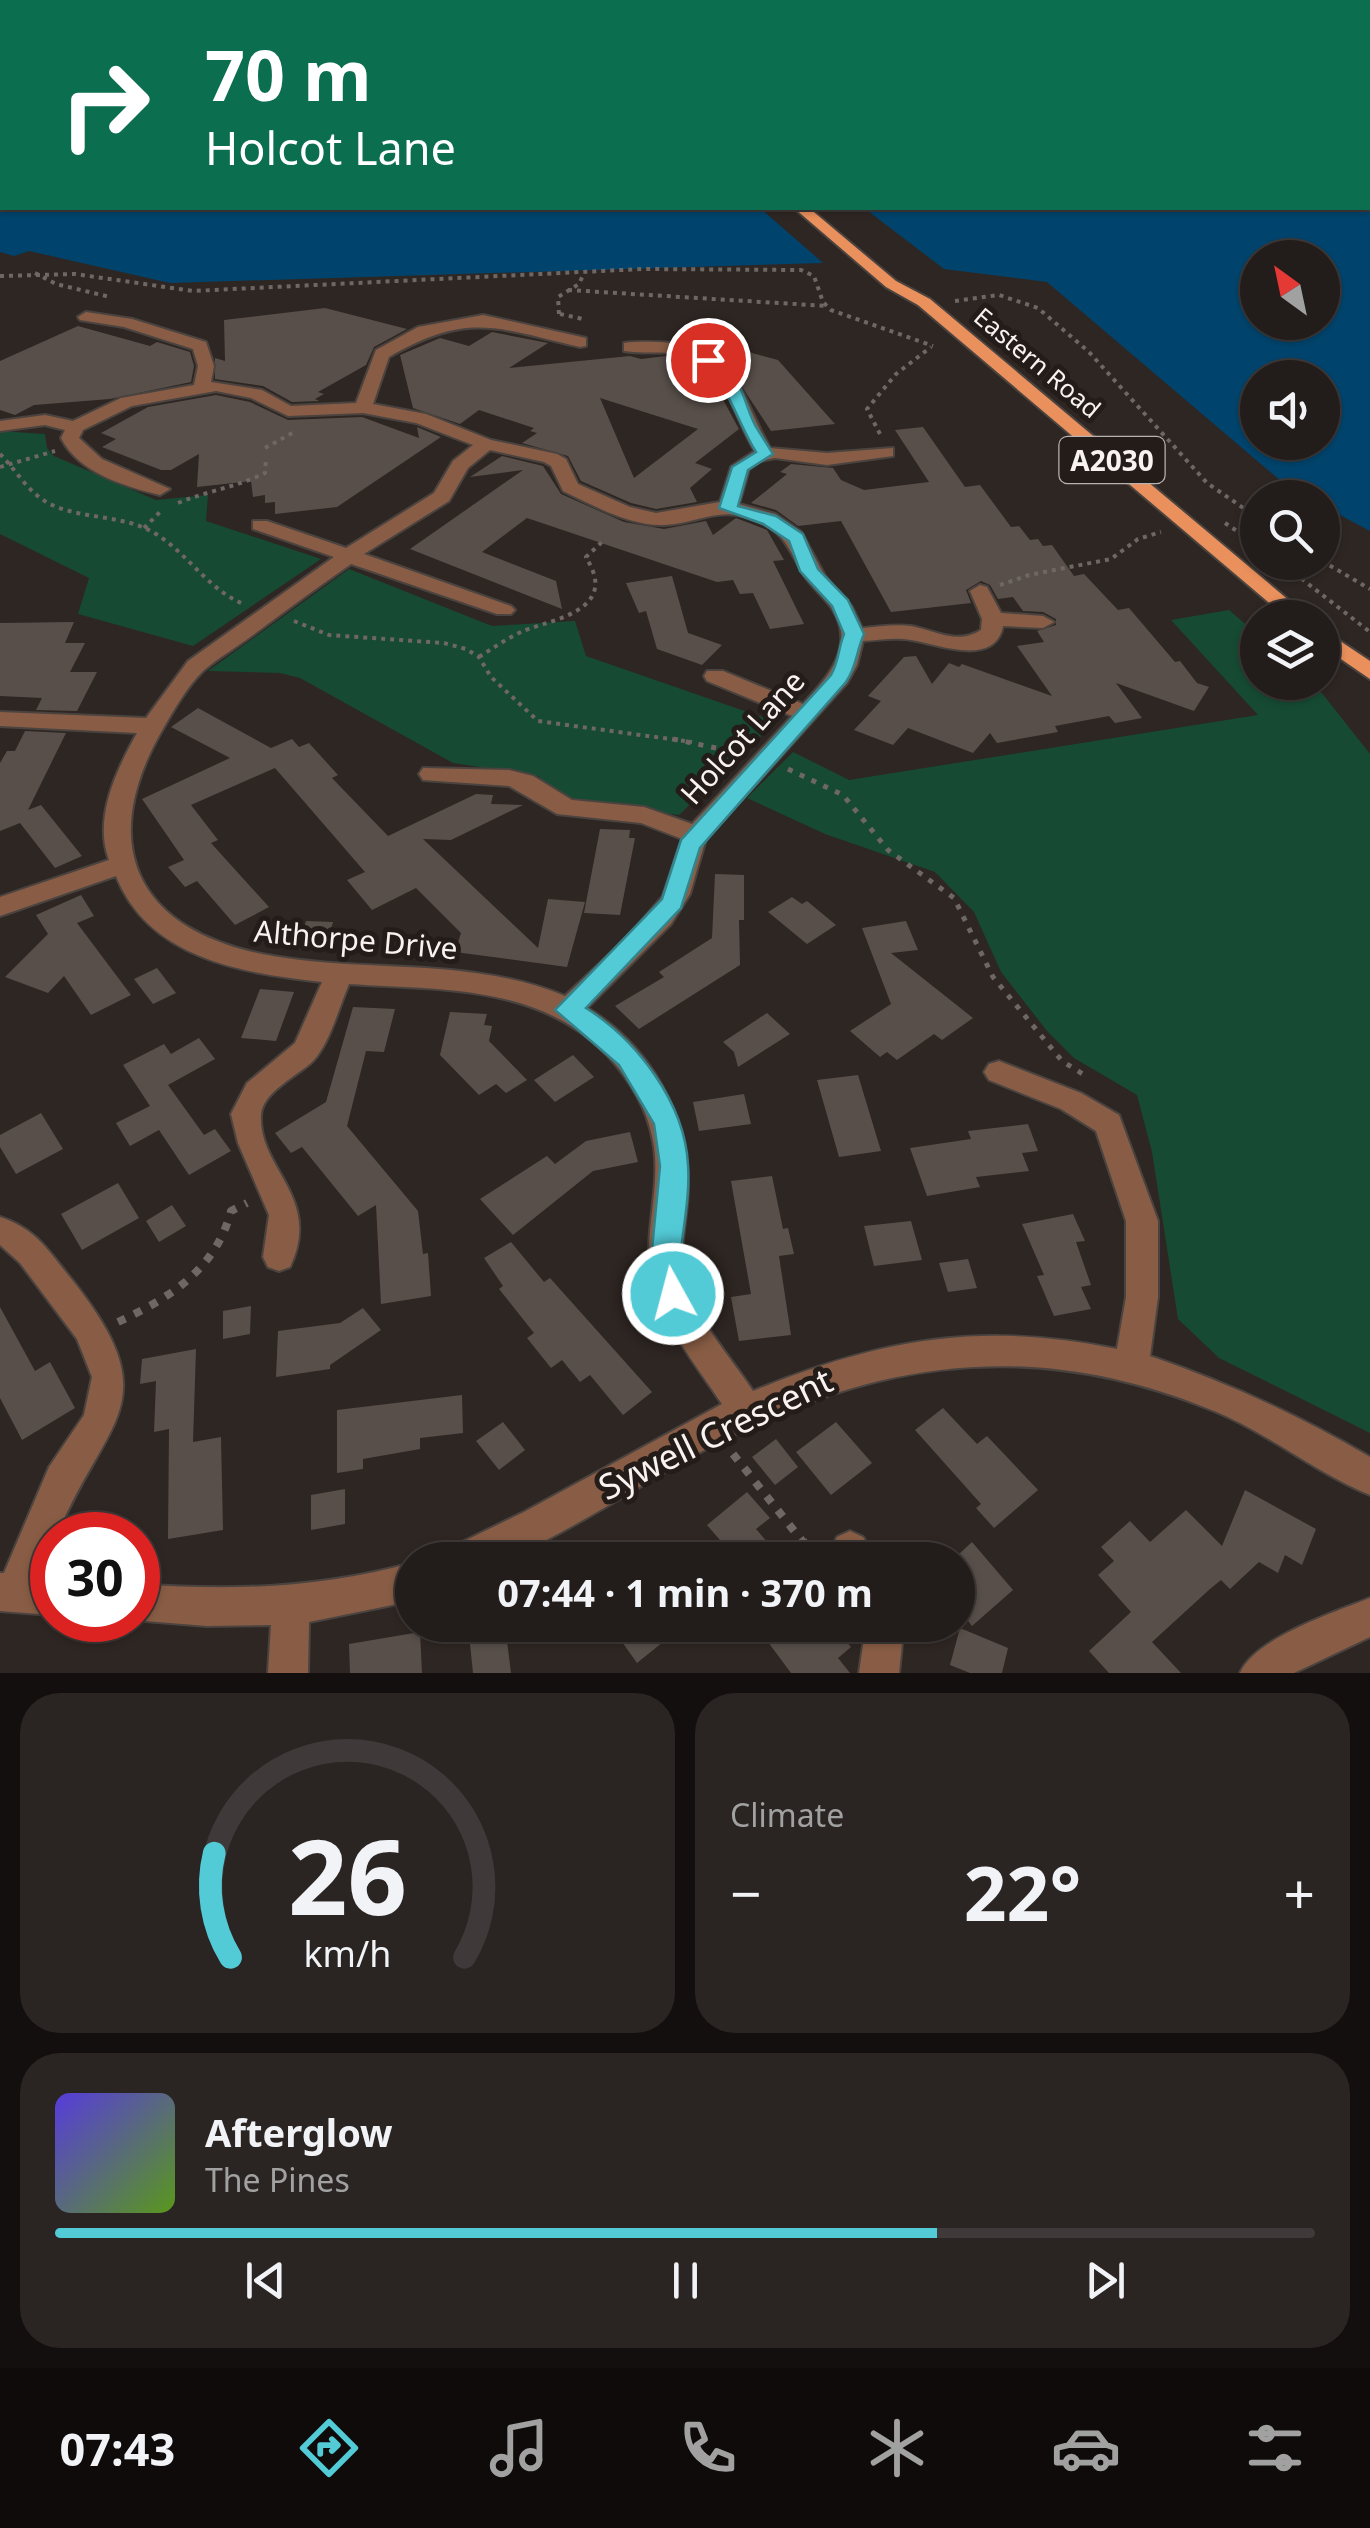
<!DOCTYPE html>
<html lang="en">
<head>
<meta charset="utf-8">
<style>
  body { margin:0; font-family:"Noto Sans",sans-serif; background:#2a2523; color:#f1f3f6; height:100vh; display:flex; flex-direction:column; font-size:38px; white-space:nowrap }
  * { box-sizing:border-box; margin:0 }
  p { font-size:32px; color:#a2a1a2 }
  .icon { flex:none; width:55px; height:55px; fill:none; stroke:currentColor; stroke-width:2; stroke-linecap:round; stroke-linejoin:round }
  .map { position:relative; height:1673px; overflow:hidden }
  .drawer { display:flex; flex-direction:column; gap:20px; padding:20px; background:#130f0e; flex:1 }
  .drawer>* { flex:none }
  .top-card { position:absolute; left:0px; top:0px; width:1370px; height:210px; box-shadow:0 2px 8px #0004,0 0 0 2px #3f3a39; background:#0b6e4f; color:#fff; overflow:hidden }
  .needle { width:65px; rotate:327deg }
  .fabs { position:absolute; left:1240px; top:240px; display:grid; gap:20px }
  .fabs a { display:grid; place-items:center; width:100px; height:100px; border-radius:50%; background:#221c1a; box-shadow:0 2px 8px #0004,0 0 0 2px #3f3a39; font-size:50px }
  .speed { position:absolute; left:30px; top:1512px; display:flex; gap:20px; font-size:50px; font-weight:700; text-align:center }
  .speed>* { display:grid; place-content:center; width:130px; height:130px; border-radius:50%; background:#221c1a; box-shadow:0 2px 8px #0004,0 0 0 2px #3f3a39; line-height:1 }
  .speed .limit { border:15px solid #d22; background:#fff; color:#111 }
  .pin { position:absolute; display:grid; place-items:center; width:85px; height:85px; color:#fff; margin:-42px; border:5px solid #fff; border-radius:50%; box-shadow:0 2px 10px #0007 }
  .me { position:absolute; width:110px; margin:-55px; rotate:353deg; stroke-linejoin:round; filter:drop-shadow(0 0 8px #0008) }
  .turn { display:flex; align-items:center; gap:35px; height:210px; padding:0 40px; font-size:45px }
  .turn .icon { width:130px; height:130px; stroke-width:2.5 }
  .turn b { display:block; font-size:70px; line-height:85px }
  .big { font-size:75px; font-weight:700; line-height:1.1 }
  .drawer .widget { flex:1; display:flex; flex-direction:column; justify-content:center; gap:15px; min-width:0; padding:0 35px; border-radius:40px; background:#2a2523 }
  .drawer .dial { align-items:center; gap:0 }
  .dial svg { height:260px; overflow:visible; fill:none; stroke:#3f3a39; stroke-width:7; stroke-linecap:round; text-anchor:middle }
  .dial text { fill:#f1f3f6; stroke:none }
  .song { display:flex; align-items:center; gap:30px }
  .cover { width:120px; height:120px; border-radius:15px; background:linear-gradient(135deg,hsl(250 70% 55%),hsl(90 70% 35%)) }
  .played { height:10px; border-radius:5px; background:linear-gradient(90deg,#52cbd7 70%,#3f3a39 70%) }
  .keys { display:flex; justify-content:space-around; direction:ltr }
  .heat { display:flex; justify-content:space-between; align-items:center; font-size:55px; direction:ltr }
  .drawer .tiles { flex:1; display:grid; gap:20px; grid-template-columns:1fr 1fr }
  .widget:last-child { grid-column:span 2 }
  .trip { position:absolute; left:395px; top:1542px; width:580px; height:100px; border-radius:50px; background:#221c1a; box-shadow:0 2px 8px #0004,0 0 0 2px #3f3a39; font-weight:700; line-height:100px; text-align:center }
  .tabs { display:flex; height:160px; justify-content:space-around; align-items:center; background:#0e0b0a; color:#a2a1a2 }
  .tabs .icon { width:70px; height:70px }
  .tabs .current { color:#52cbd7 }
  .tabs b { font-size:45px; color:#f1f3f6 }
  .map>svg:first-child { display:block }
</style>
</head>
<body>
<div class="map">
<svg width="1370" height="1673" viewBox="0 0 1370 1673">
  <rect width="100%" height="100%" fill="#2e2622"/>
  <!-- green -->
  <path fill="#164a33" d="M0,431l45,3 2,14 7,8 102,44 52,-5 -2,26 115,38 -128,87 -115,-32 11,-36 -89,-44z
    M349,569l143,57 83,-5 11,35 190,66 -97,93 -115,-14 -26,-25 -85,-13 -153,-85 -20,-5 -72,-2z
    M1229,610l28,24 1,48 56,1 56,71v679l-151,-75 -41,-39 -26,-167 -15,-57 -63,-37 -27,-27 -46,-59 -27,-60 -39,-40 -110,-38 -78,-36 46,-46 56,28 409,-65 -87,-95z"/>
  <!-- water -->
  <path fill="#00446d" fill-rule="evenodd" d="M609,0h761v531l-47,-25 -1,-8 -15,-1 -19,-10 -241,-205 -103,-13 -80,-61h504v-206zM1258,258h64v64h-64zM1258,378h64v64h-64z
    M0,111l2,97h758l63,55 -653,20 -141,-32 -15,5 -14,-4z"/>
  <!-- building -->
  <path fill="#584f4a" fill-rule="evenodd" d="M325,308l82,21 -33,18 -8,18 -48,27 6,2 -9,5 4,2 -27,1 -29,-16 -48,-7v-21l10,3 -1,-41z
    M78,326l72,20 7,-4 33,10 4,14 -3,16 -81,17 -76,6 -19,10 -15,-5v-49z
    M492,332l56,11 -39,25 121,-12 11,3 25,-3 15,2 10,18 18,-2 30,55 -44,34 17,6 -22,19 7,14 -41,7 -25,-6 -50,-22 -13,-25 -46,-13 15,-10 -7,-2 4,-3 -55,-18 -19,14 -47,-16 -13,-53 40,-17 29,8zM600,398l98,31 -64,49z
    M745,351l33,9 57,64 -64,7 -44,-67z
    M216,395l34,7 38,18 74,-3 57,21 -2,-11 24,10 -104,70 -62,7v-12l-10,1v-8l-12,2 -2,-16 -54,6 2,-33 -28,16h-10l-59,-23 14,-8 -15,-6 47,-26z
    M923,427l42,60 15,-2 31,42 8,-1 11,14 8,-1 5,7 9,-1 22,31 10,-2 34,36 11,-2 46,54 5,-1 17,22 12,4 -15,24 -78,-28 26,35 -27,5 -6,-7 -54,10 3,6 -61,11 -7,-10 -17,20 -65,-25 -15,17 -39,-15 27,-29 -13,-5 36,-39 12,-1 16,28 17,-21 10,4 3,-3 90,32 -35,-50 27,-4 -7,-11 19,-6v-6l-13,-7 -20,-1 -10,-14 -15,2 -8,-14 -9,-4 -15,9 5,13 -80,9 -50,-91 -43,5 -22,-16 -25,-7 36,-29 -7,-2 11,-8 42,4 8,12 23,10 65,-8 -34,-52z
    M502,456l41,10 18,28 63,28 40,7 42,-8 7,14 23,-17 31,12 17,30 -11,1 31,63 -34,5 -17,-36 -13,1 -7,-14 -16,2 -190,-64 -45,34 74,29 6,28 -152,-60 113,-79 -53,7z
    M672,576l16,57 34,12 -20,20 -45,-16 -11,-38 -7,2 -13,-30z
    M74,622l-9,21h20l-15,29h27l-20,39 -41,-1 6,-12 -42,-2v-73z
    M198,708l73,40 21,-9 7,8 10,-4 29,32 -6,3 56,58 88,-42 17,1 -2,9 32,1 -72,35 -28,-1 115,109 10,-49 37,3 -18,65 -112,-15 6,-19 -45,-45 -44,22 -25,-30 18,-8 -90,-104 -84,37 27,35 -7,3 58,64 -34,18 -38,-44 -12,6 -17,-20 16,-7 -42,-61 88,-41 -59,-31z
    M25,731l41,2 -38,77 13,-5 41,51 -27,12 -35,-45 -20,8v-68l7,-12h8z
    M600,829l30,1 -1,8h6l-15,77 -36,-2z
    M715,874l29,1v45h-5l1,45 -101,64 -24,-23 49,-29 -5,-5 53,-34z
    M81,895l13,21 -17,7 54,72 -40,20 -27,-39 -16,17 -43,-16 43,-43 -12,-19z
    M792,897l10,7 5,-3 29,24 -29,19 -39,-32z
    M306,921l27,1 -8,28 -27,-1z
    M906,921l12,29 -27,3 82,65 -31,22 -8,-6 -37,26 -10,-8 -7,5 -30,-26 41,-27 -29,-76z
    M157,968l19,25 -23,11 -19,-25z
    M260,989l34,3 -18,49 -35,-3z
    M353,1007l42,2 -11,43 -18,-1 -19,75 71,85 5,43 5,-1 3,43 -50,8 -5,-99 -18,11 -56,-69 -11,6 -16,-20 51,-31z
    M450,1012l37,2 -3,11 8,1 -3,15 38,39 -21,13 -10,-9 -17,11 -39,-40z
    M767,1013l23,21 -52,33 -4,-15 -11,-10z
    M199,1038l16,21 -47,26 36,50 11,-6 16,22 -42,24 -30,-45 -29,16 -14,-23 34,-17 -27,-41 41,-21 7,10z
    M573,1055l21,22 -39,25 -21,-22z
    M858,1075l23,76 -42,6 -22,-77z
    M744,1094l7,30 -52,7 -6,-29z
    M41,1113l22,36 -47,25 -16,-27v-12z
    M1028,1124l10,27 -16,2 7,18 -53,6 4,10 -53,9 -17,-48 61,-9 -3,-8z
    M630,1132l8,30 -45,9 -80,64 -33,-36 67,-43 8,8 31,-23z
    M772,1176l11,53 5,-1 6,26 -15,2 12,79 -52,6 -8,-44 20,-3 -20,-113z
    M118,1183l21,35 -57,32 -21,-36z
    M172,1205l14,21 -27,16 -13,-21z
    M1073,1214l12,27 -9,1 15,43 -10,2 10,22 -37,7 -17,-40 7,-1 -22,-51z
    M911,1221l11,39 -48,6 -10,-40z
    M511,1242l33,40 6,-4 102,114 -29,23 -33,-40 -10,7 -18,-22 -11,8 -24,-30 7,-5 -35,-44 4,-3 -19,-28z
    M968,1259l9,29 -29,4 -9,-29z
    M251,1306l-1,28 -27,5v-28z
    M0,1307l35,64 15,-9 25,46 -53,32 -22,-42z
    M363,1308l18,22 -51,35v4l-54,8 2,-46 62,-8z
    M196,1349l-3,93 28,-5 2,93 -55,9 1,-110 -15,3 2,-51 -16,3 2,-25z
    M462,1395l1,38 -43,5v11l-57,10v10l-26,4v-63z
    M943,1408l34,36 10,-8 51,54 -44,38 -18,-20 5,-4 -66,-74z
    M503,1422l22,28 -26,20 -23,-29z
    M836,1422l36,41 -41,32 -35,-43z
    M776,1439l22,28 -23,18 -23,-28z
    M345,1489v35l-34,6v-35z
    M1245,1490l71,39 -14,36 -17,-10 -7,18 -19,-11 -29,27 -9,-9 -11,9 -58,53 29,31h-72l-20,-22 42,-39 -33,-37 16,-14 -13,-14 29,-26 20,21 36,-32 36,36z
    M747,1492l23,26 -14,11 27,31h-46l-30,-35z
    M972,1542l41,48 -41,36 -14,-18v-53z
    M468,1625h37l6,48h-38z
    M610,1625h41l12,17 -26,21z
    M781,1625h52l18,22 -13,11 12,15h-59l-26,-35z
    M960,1628l48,20 -6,25h-32l-20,-8z
    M420,1632l2,41h-72l-1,-29z"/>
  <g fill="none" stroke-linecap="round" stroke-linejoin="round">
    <defs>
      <path id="minor" d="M86,312l46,7 74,23 8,24 -3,16 51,8 29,16 65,-3 20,-53 42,-23 65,-12 103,23v8l-6,1c-83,-19 -112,-36 -191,10l-16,47 53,10 65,26 66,14 9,5 12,25 52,23 26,6 64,-11 11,-35 24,-16c-22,-34 -28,-88 -75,-97 -19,-3 -38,0 -56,-3v-8c15,-2 33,-1 48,0 67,7 70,57 98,105l57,5 66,-5v8l-66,9 -52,-7 -15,3 -11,8 -10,35 36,10 26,18 24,44 27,31 10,21c15,-1 33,-4 49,-2 25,5 46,19 70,4l1,-11 -12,-28 10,-6 7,2 14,26 42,3 11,6 -11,6 -40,-2c-8,42 -66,18 -92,14 -15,-3 -33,0 -48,1l-6,24 -10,18 -141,156 -16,55 -19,30 -84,84c63,38 102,107 101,180 0,30 -11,62 -3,92 12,41 45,76 68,111 128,-52 227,-70 364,-42l9,-52v-76l-30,-90 -35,-22 -72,-29 -5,-8 5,-8 10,-3 82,32 38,22 39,106v76l-8,59c78,27 149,59 220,101v38c-56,-23 -104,-64 -161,-86 -188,-76 -350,-46 -523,51 -44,25 -87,52 -132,76 -14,7 -31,20 -47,24 -18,4 -42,0 -61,0l6,-13 72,-35 198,-108c-26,-39 -59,-79 -70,-126 -10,-43 10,-91 1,-137 -6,-34 -23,-61 -46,-86 -68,-71 -168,-65 -258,-71 -10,23 -19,59 -36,77 -14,14 -51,31 -52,54 -3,54 62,82 29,152l-11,4 -11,-4 -5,-10 6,-42 -31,-72 -7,-29 16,-31 48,-40 27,-61c-79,-9 -173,-23 -206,-106l-116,40v-19l109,-37c-16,-42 8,-91 28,-127l-137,-7v-14l146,6 42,-57 146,-104 -81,-28v-8h14l79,27 88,-55 19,-32 20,-16 -57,-22 -53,-10 -75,3 -37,-18 -35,-7 -84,15 -49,24 -4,8 23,21 68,30 -10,6c-36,-9 -81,-22 -99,-57l4,-8 -20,-5 -45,6v-10l45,-6 28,6 48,-23 73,-13 4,-19 -5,-17 -69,-22 -44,-7 -2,-3zM490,450l54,12 7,4 12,25c31,15 67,35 101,34 30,-1 53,-17 83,-8 37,12 39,28 57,58 8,13 21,22 29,35 23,37 -6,68 -30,94l-80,-33h-16l-3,5 3,5 85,35 -100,108 -48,-17 -72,-7 -39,-24 -24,-6 -86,-2 -4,6 4,6 86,6 48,28 84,9 41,16 -19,57 -36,42 -62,58c-94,-39 -195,-23 -292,-40 -136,-23 -179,-110 -109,-229 11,-19 23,-40 39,-56 15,-13 34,-24 50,-36 32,-24 65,-48 98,-71l146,50h14l4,-4 -4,-4 -147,-52 85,-53 19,-33z
        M0,1217c37,12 49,35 73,64 97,123 32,137 -16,254h-5v12l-11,29 11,1v38l-52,-4v-38h4l45,-106 35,-52 8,-38 -15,-38 -57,-76 -20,-18z
        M850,1531l13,6 14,23h-41l-5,-10 6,-13z
        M412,1563v38l-103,21 -1,51h-40l3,-48 -64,1 -74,-6h5v-36c94,7 183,4 274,-21z
        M1370,1598v39l-76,36h-54c15,-35 95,-61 130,-75z
        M866,1625h38l-5,48h-40z"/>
      <path id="major" d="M551,0h12l1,2h-11z
        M794,208h15l87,73 34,18 380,319h-23l-369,-313 -32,-18z
        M1322,629l48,32v18l-48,-33z"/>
      <path id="highway" d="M0,50h2v8h-2z
        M0,75h2v8h-2z"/>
    </defs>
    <!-- minor casing -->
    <use href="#minor" stroke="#4a433f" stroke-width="4"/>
    <!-- major casing -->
    <use href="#major" stroke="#4a433f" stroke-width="4"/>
    <!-- highway casing -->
    <use href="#highway" stroke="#4a433f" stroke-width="4"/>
    <!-- path-far3 -->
    <path stroke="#6e6764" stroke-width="2.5" stroke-dasharray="2.5 4" stroke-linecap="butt" d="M413,2l10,-2"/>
    <!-- path-far2 -->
    <path stroke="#6e6764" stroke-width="4" stroke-dasharray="4 5" stroke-linecap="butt" d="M35,273l21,11 54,13
      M0,276l75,-2 118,17 449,-22 159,1 13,6 9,26 8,8 102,36
      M568,290l259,16
      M955,301l44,-6 39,13 51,44 118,131 51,35
      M559,314l-1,-17 21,-13 5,-11
      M560,314l23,5
      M880,434l-13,-25 29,-35 35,-27
      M265,448l31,-17
      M0,454c17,17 28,39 50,50 33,16 74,10 106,30 32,20 50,53 85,69
      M0,467l55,-16
      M178,503c29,-12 59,-16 87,-30l1,-15
      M1225,523l33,22
      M144,528l19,-19
      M1322,561l48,28
      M1280,562l90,70
      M1000,585l29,-10 82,-16 27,-20 23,-7
      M294,621l35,14 115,8 22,6 13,8 12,20 47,44 154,21
      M479,657c14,-9 27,-18 42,-25 22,-10 69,-16 74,-44 2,-11 -4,-22 -9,-31l16,-15"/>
    <!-- path-far1 -->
    <path stroke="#6e6764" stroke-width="5" stroke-dasharray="5 8" stroke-linecap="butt" d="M673,739l67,14
      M788,769l55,26 45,55 66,48 39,79 69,84 24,15"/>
    <!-- path -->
    <path stroke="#6e6764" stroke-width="8" stroke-dasharray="8 10" stroke-linecap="butt" d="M118,1322c52,-24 98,-53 113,-111l16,-8
      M733,1454l70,88 16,3"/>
    <!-- minor -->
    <use href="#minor" fill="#895d45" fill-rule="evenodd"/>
    <!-- major -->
    <use href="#major" fill="#ea905c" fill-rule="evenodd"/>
    <!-- highway -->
    <use href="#highway" fill="#f4b38e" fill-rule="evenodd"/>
  </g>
  <!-- route -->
  <path fill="#52cbd7" stroke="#35848c" stroke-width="2.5" d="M703,357c34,-3 40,45 52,68 6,10 12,19 18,29l-25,16 -10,36 38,10 27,18 15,35 30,31 16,34c-8,18 -7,32 -18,48l-146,166 -19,60 -95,100c51,32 99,95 102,157 2,28 -4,58 -7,85 -1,18 10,36 3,53l-11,4 -11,-4 -11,-43 9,-94 -6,-42 -35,-59 -64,-55 107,-111 19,-59 150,-165c8,-14 7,-26 13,-41l-12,-28 -32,-35 -11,-30 -26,-17 -44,-16 13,-41 24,-15c-19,-30 -27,-67 -53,-89z"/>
  <g text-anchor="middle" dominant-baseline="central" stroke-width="10" stroke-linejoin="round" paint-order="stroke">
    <!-- far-street labels -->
    <g font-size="25" fill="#f8f3f0" stroke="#241c19">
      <text transform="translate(1038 362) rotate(40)">Eastern Road</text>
    </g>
    <!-- shield labels -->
    <rect fill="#241c19" stroke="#b8b2b0" stroke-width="2.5" x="1059.5" y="437" width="105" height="46" rx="8"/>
    <g font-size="28" font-weight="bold" fill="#f8f3f0">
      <text x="1112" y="460">A2030</text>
    </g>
    <!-- street labels -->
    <g font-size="30" fill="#f8f3f0" stroke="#241c19">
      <text transform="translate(742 737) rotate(-48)">Holcot Lane</text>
      <text transform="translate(356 939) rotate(5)">Althorpe Drive</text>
    </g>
    <!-- near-street labels -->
    <g font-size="35" fill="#f8f3f0" stroke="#241c19">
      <text transform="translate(715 1433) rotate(-26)">Sywell Crescent</text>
    </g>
  </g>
</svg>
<div class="fabs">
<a><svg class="needle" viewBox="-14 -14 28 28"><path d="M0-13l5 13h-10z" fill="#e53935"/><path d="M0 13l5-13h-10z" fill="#a2a1a2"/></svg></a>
<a><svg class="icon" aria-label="sound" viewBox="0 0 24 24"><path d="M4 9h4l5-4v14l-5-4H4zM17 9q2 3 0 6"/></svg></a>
<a><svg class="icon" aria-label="search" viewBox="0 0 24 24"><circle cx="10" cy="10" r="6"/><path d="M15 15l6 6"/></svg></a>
<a><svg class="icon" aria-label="layers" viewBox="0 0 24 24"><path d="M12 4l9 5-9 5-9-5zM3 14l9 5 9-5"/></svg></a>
</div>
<div class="speed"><div class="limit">30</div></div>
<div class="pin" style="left:708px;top:360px;background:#d93025"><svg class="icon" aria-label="arrive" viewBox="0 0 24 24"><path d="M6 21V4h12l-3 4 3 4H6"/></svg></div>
<svg class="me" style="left:673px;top:1294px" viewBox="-20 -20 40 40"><circle r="17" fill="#52cbd7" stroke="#fff" stroke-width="3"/><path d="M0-11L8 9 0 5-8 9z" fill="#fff"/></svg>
<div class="trip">07:44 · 1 min · 370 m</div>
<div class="top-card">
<div class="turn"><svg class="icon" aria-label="right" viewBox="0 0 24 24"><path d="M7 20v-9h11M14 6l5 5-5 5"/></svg><div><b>70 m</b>Holcot Lane</div></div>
</div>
</div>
<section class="drawer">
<div class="tiles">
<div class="widget dial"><svg viewBox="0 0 100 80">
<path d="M14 69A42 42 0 1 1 86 69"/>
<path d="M14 69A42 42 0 0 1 9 37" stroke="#52cbd7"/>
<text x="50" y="56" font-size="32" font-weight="700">26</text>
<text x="50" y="72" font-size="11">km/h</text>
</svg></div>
<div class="widget"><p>Climate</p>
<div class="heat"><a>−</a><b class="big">22°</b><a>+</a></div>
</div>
<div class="widget">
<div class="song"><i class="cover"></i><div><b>Afterglow</b><p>The Pines</p></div></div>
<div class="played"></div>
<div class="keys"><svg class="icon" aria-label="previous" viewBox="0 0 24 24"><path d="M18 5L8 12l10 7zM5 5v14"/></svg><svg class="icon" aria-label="pause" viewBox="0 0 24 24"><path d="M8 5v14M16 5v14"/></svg><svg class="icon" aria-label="next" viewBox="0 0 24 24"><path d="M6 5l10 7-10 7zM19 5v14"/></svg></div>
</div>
</div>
</section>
<nav class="tabs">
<b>07:43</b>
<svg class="icon current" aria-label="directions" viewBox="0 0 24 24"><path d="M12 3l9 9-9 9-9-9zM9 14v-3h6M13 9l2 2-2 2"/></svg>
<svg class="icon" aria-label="music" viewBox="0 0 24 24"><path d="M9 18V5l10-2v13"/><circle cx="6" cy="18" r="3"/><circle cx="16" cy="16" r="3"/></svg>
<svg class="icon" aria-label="phone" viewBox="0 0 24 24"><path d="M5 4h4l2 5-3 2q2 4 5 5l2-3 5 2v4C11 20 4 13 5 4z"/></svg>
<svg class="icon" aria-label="climate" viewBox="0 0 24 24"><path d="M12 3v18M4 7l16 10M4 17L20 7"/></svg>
<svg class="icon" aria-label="car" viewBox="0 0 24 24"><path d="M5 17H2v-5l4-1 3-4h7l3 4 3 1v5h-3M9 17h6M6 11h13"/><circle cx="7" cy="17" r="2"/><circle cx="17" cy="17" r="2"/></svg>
<svg class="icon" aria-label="filters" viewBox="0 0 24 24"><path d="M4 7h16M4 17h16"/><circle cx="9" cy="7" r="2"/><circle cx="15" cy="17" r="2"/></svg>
</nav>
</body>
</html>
